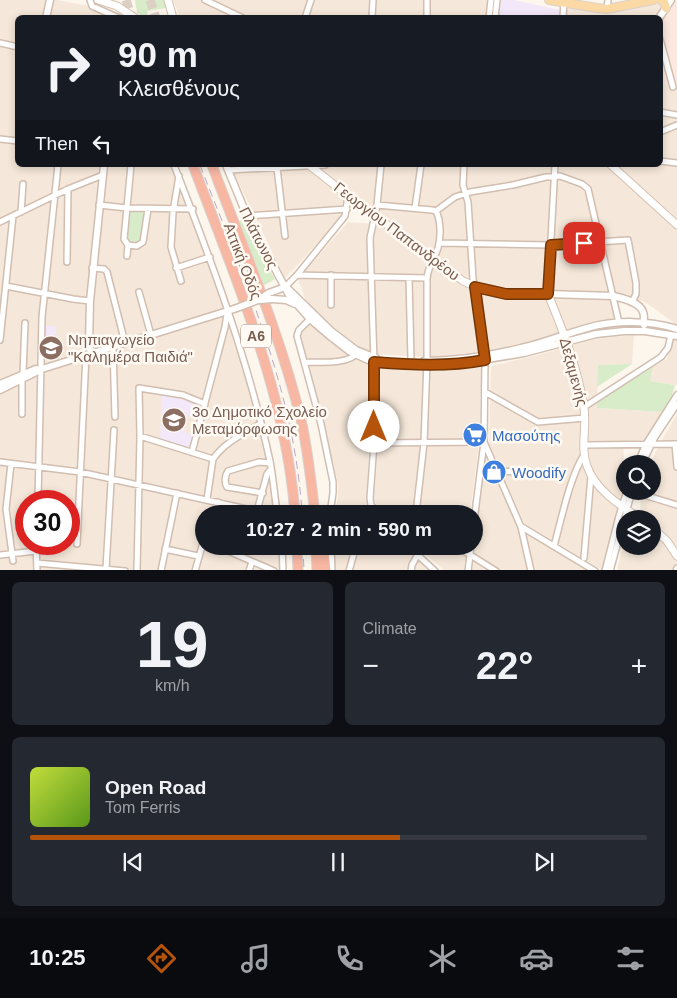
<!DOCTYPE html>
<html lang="en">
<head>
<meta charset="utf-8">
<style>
  body { margin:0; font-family:Helvetica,sans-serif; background:#242831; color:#f1f3f6; height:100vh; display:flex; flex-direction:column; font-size:19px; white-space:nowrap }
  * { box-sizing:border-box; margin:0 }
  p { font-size:16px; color:#9ea1a6 }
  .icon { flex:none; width:28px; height:28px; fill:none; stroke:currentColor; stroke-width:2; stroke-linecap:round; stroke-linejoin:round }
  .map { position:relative; height:570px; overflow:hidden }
  .sheet { display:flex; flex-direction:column; gap:12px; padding:12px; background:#0d0f14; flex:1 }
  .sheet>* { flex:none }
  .top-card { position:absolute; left:15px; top:15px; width:648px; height:152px; border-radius:8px; box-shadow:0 2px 8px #0003; background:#171b24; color:#f1f3f6; overflow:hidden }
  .controls { position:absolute; left:616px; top:455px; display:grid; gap:10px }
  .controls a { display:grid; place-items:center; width:45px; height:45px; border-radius:50%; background:#171b24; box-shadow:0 2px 8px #0003; font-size:25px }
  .speed { position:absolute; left:15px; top:490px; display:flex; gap:10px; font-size:25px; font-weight:700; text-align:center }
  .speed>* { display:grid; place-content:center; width:65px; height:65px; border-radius:50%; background:#171b24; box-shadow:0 2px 8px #0003; line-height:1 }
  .speed .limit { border:8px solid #d22; background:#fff; color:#111 }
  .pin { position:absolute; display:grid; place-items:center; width:42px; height:42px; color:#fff; margin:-21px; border-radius:10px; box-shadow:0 2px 8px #0006 }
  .me { position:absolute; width:55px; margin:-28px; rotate:0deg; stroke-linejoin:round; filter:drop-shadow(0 0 4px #0008) }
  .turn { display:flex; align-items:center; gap:18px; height:105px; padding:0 20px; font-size:22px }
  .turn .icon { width:65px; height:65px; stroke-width:2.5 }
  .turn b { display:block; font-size:35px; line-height:42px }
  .then { display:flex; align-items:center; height:48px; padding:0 20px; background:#0003; gap:10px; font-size:19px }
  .big { font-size:38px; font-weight:700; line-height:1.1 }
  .sheet .card { flex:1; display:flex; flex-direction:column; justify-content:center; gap:8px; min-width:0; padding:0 18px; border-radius:8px; background:#242831 }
  .sheet .dial { align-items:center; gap:0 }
  .dial b { font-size:65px; line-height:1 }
  .song { display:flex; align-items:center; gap:15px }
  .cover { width:60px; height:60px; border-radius:8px; background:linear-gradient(135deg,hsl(70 70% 55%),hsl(90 70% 35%)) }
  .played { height:5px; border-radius:2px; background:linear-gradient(90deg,#b45309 60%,#363941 60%) }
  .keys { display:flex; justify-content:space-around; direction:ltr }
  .heat { display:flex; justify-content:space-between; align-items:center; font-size:28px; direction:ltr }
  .sheet .tiles { flex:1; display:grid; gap:12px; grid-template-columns:1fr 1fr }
  .card:last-child { grid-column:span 2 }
  .trip { position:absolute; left:195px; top:505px; width:288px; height:50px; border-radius:25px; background:#171b24; box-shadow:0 2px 8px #0003; font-weight:700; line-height:50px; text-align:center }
  .menu { display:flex; height:80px; justify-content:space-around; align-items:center; background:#090b0e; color:#9ea1a6 }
  .menu .icon { width:35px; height:35px }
  .menu .on { color:#b45309 }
  .menu b { font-size:22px; color:#f1f3f6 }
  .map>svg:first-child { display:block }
</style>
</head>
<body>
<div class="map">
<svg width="677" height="571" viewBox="0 0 677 571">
  <rect width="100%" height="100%" fill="#fdf6ec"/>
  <!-- residential -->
  <path fill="#f5e8da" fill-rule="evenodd" d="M0,0h58l30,6 30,11 -100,1v147h157l52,145 24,82 15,62 9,60h-71v32h76l1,24h-281zM26,501h43v43h-43z
    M173,0h136l-6,18 -123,-1z
    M314,0h112v17l-118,1z
    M430,0h59l-2,17 -57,1z
    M661,1l4,4 -7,12 -93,1v-13l46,7z
    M660,82l17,8v24l-17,-3z
    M660,114l17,3v104l-64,-56h47z
    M230,165h74l40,31 -1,20 -58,62z
    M313,165h66l-3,40 -5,3z
    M381,165h173l-7,128 -62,-4 -21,-10 -84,-63 -3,-3z
    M557,165h49l71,61v99l-32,-23 -14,-5 -17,-3 -64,-2z
    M348,222l32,2 43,34 6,1 -3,16v82l-54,-3 -25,-13 -20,-17 -21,-23 -8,-22z
    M434,263l46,29 28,5h39l14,36 -32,11 -46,10 -23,2h-30l-1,-78 3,-14z
    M551,297h61l5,25 -52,11z
    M310,324l3,1 34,26 22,15v82l-3,58 7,8h-38l3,-18v-13l-38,-148z
    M634,335l-2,29 -34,1 -1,43 65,4 -16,28 -23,1 2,41 -23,88 -78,-47 -35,-79 2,-78 47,-11 55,-16z
    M674,338l3,1v46l-27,-4 3,-14 14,-8z
    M484,364l-4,34v38l-10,78h-85l-9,-10 -2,-7 5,-58v-71l53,2z
    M677,414v134l-13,-17 -12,-12 -12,-7 2,-21h10v-27h-2l8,-17z
    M484,449l36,78 72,43 -122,1z
    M653,530l11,9 13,19v12l-60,1 8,-36v11h27z
    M334,546h68l7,8 23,16h-97z
    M415,546h51l-2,24h-20z"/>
  <!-- commercial -->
  <path fill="#fde8e0" d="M677,1v89l-17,-8v-58l15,-22z"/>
  <!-- education -->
  <path fill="#f3e8fa" d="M501,0h13l46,10v7h-58l-3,-1z
    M44,326h12l1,32 -8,2 -4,-6z
    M162,395l24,4 16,7 -4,12 -10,-2 -4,16 10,3 -3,13 -31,-9z"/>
  <!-- green -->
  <path fill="#d8ecc9" d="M135,0h29l3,8 -20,3 1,5 -4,1 -7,-4z
    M129,210l15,1 -2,32 -16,-2z
    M241,220l34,59 -15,9 -21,-67z
    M632,364l-35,23 1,-22z
    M653,367l-3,14 25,4 -3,10 -10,17 -65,-4v-6z"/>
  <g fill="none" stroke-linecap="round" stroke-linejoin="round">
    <!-- motorway-tunnel -->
    <path stroke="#dcd0c4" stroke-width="9" stroke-dasharray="9 4.5" stroke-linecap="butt" d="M126,0l6,18
      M150,0l6,18"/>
    <defs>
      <path id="minor" d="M90,0l2,6 27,12
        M205,0l38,18
        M607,9l1,-9
        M305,18l6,-18
        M372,18l1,-18
        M427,18v-18
        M489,18l2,-18
        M495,18l2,-18
        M563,18l1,-18
        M660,39l13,48
        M0,43l18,4
        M660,112l17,3
        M660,132l17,-7
        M0,139l18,2
        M660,161l17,2
        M174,165c38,97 74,194 96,296 3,17 5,35 7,53
        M464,165l-1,20 5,17 5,77 12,82 -1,81 -10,79
        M277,168l8,68
        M229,170l96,-5
        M179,176l-6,36 -2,35 10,34
        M99,205l28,3 66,1
        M377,205l55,5 4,1
        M415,208l6,-43
        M436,211l19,-14 15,-5 43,-7 33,-8 14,-1 22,8 6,5 31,134
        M21,212l2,-28
        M247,216l100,-7
        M0,222l68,-33 35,-14
        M439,243l112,2 77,-5 8,43v11l-4,8
        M128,245l9,1 6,-4 5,-33
        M127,256l1,-11 -4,-6 7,-74
        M67,262l1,-73
        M92,268l12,1 3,3 18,71
        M176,268l34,-11
        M297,275l130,3
        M331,275v30
        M409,278l2,82
        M6,286l67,13 17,2
        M285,287l12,-12 48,-59 3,-20
        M139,292l12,43
        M548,294l7,-129
        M310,319l-11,11 -2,6 24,88 12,58v11l-3,21
        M0,340l13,-124
        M113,347l2,70
        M304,362c15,0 46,3 54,-10
        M23,373l2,-50
        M22,379v35
        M485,392l53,30 47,-4
        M584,407l77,-50 7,-9 3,-13
        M140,436l73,23
        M484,442l37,85 10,44
        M374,443l110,-1
        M675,444l2,23
        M585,445l92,-1
        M192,452l33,-125 2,-13
        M0,462l80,10 189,42
        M11,464l-5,45 7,52
        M637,464l9,-20 31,-49
        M642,464l13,-27 22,-33
        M497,471l51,2
        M631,491l46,14
        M263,493l-36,-6c-3,-4 -2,-12 1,-16l31,-9 11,1
        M207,499l6,-40c12,-17 30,-25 47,-35
        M38,501l4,-184 16,-152
        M371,505l8,9
        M257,511l10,-37 4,-5
        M214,514l4,-12
        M369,514l2,-9 -1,-7 4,-55v-81l-4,-124 7,-33 4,-40
        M416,514l8,-71 3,-82v-83c2,-15 7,-18 11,-30 3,-11 3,-27 -2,-37
        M522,527l73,44
        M36,544l1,27
        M77,544l9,-189
        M217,546l57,25
        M282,546l1,25
        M331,546l1,25
        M408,546l27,25
        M456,546l40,25
        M554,546c7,-25 16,-70 30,-91
        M165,549l33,7
        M0,555l36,-4
        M584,558l7,-82
        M37,563l88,8
        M106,569l8,-139
        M137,571l3,-135 -1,-48 44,7 22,9
        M161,571l16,-78
        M195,571l9,-32
        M249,571l3,-9
        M349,571l7,-25
        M411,571l1,-6 5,-9
        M468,571l3,-25
        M605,571l14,-55 8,-25
        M610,571l22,-80
        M676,571l1,-3"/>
      <path id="tertiary" d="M46,18l4,-18
        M659,18l12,-18
        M226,165l21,51 42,79 21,24 21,18 18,14 19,9 41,5h43l72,-12 72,-19 28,-3h21l32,5
        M287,288l44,43 25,19 20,8
        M269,293l16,-6
        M548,294l65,2c9,2 27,6 30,16 2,4 0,9 1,13
        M272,299l14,1 9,4
        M91,354l-2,-11 1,-42 14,-136
        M424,361c33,0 65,-5 97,-13 23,-5 44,-14 66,-20 28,-8 62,-8 90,1
        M0,384l36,-15
        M0,390l42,-21 192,-60"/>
      <path id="secondary" d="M98,0l19,6 18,12
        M168,0l5,18
        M309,165l47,37 107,79c28,14 55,13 85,13 15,37 30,74 36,114 3,19 -4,40 3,58 8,24 34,40 54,53
        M611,165l66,60
        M652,527l15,14 10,15"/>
      <path id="primary" d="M549,0l48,8 10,1 46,-9
        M661,0l3,2 2,6"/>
      <path id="motorway" d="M193,165c42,113 93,227 102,349
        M212,165c31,83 68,168 89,255 7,30 10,62 14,94
        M297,546l1,25
        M316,546l1,25
        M323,546l3,25"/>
    </defs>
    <!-- minor casing -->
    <use href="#minor" stroke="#d1beb0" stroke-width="8"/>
    <!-- tertiary casing -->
    <use href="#tertiary" stroke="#d1beb0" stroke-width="9"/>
    <!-- secondary casing -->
    <use href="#secondary" stroke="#d6c0b0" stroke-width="9"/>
    <!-- primary casing -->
    <use href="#primary" stroke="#dad1cd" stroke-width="10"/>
    <!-- motorway casing -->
    <use href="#motorway" stroke="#dad1cd" stroke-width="11"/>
    <!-- minor -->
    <use href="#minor" stroke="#fff" stroke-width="5"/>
    <!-- tertiary -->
    <use href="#tertiary" stroke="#fff" stroke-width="6"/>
    <!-- secondary -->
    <use href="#secondary" stroke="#fff" stroke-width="7"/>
    <!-- primary -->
    <use href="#primary" stroke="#fbd9a5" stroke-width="8"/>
    <!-- motorway -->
    <use href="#motorway" stroke="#f7b7a3" stroke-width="9"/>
    <!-- rail -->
    <path stroke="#b9a8c9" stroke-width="1" stroke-dasharray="8 5" stroke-linecap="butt" d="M200,165c44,113 95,227 102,349
      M303,546l1,25"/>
    <defs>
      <path id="tertiary-bridge" d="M260,300l12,-1
        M234,309l24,-9 11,-7"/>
    </defs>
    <!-- tertiary-bridge casing -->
    <use href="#tertiary-bridge" stroke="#d1beb0" stroke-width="9" stroke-linecap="butt"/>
    <!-- tertiary-bridge -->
    <use href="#tertiary-bridge" stroke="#fff" stroke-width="6"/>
  </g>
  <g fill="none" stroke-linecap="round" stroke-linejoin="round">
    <defs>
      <path id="route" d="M374,427v-65c37,3 74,5 111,-2l-10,-73 31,7h42l3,-49 33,-2"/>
    </defs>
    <!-- route casing -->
    <use href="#route" stroke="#753606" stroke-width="12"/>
    <!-- route -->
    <use href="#route" stroke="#b45309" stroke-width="9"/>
  </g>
  <!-- icons -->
  <defs>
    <symbol id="school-disc" viewBox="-11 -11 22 22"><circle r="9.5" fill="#8d6e63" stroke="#fffaf3"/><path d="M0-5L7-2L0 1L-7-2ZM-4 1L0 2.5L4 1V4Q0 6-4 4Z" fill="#fff"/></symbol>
    <symbol id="supermarket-disc" viewBox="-11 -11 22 22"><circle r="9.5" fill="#3f7fe0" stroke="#fffaf3"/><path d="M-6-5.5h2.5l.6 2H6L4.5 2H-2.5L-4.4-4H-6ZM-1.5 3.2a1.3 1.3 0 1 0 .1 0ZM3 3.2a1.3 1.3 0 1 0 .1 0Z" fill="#fff"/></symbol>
    <symbol id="shop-disc" viewBox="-11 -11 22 22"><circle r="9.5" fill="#3f7fe0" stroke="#fffaf3"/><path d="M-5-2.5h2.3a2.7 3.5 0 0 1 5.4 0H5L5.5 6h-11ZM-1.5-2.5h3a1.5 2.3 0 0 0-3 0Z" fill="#fff"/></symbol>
  </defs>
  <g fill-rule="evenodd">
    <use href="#school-disc" x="37" y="334" width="28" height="28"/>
    <use href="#school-disc" x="160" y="406" width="28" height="28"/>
    <use href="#supermarket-disc" x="461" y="421" width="28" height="28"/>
    <use href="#shop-disc" x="480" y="458" width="28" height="28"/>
  </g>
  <g text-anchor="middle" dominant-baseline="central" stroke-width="5" stroke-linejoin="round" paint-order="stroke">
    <!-- shield labels -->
    <rect fill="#fffaf3" stroke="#a28b7f" stroke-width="1" x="241" y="324.5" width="30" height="23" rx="4"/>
    <g font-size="14" font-weight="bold" fill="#7a5c4d">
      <text x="256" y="336">Α6</text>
    </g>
    <!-- street labels -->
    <g font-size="15" fill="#7a5c4d" stroke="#fffaf3">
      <text transform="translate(397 231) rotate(37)">Γεωργίου Παπανδρέου</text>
      <text transform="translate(259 238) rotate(63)">Πλάτωνος</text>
      <text transform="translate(243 261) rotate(69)">Αττική Οδός</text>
      <text transform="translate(574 372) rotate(75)">Δεξαμενής</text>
    </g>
    <!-- education labels -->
    <g font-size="15" fill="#785e54" stroke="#fffaf3" text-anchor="start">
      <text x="68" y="339">Νηπιαγωγείο<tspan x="68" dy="17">"Καλημέρα Παιδιά"</tspan></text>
      <text x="192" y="411">3ο Δημοτικό Σχολείο<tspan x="192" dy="17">Μεταμόρφωσης</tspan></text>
    </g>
    <!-- shop labels -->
    <g font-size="15" fill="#366cbe" stroke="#fffaf3" text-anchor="start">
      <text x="492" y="435">Μασούτης</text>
      <text x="512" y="472">Woodify</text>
    </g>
  </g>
</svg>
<div class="controls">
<a><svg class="icon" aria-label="search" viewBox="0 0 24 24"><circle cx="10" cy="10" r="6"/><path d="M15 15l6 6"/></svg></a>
<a><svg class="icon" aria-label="layers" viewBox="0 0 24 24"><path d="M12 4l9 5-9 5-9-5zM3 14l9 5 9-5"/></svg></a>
</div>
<div class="speed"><div class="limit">30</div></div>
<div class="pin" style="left:584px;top:243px;background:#d93025"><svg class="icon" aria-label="arrive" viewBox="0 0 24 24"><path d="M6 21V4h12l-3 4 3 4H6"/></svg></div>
<svg class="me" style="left:374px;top:427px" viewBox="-20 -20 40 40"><circle r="19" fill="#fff"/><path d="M0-13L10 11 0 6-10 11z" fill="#b45309"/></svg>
<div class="trip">10:27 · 2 min · 590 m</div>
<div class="top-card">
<div class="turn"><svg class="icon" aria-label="right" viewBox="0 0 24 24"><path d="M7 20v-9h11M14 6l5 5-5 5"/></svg><div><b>90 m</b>Κλεισθένους</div></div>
<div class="then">Then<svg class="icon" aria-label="left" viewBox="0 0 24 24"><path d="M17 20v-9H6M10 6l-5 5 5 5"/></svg></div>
</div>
</div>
<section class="sheet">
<div class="tiles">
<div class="card dial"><b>19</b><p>km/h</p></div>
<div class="card"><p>Climate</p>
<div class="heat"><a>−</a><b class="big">22°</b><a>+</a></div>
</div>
<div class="card">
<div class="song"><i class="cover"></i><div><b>Open Road</b><p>Tom Ferris</p></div></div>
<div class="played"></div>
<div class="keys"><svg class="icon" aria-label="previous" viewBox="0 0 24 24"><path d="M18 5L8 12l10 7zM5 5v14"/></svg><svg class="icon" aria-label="pause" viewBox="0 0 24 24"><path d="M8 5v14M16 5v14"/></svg><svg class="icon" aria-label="next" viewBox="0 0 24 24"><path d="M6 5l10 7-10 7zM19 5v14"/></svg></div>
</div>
</div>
</section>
<nav class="menu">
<b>10:25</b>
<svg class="icon on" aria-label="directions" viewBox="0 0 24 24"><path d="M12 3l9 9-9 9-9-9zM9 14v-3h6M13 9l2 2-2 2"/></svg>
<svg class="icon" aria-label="music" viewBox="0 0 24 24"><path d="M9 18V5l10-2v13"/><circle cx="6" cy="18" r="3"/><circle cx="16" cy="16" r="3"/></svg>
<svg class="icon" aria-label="phone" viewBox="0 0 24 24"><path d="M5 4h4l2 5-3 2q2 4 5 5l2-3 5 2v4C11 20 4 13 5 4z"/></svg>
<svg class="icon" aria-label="climate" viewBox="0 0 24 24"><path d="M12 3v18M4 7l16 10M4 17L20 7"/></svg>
<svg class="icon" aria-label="car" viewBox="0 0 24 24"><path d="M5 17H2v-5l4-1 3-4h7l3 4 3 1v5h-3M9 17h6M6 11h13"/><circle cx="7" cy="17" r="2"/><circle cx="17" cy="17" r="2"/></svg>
<svg class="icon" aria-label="filters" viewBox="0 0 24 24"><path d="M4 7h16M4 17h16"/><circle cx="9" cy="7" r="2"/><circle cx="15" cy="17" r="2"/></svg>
</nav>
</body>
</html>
